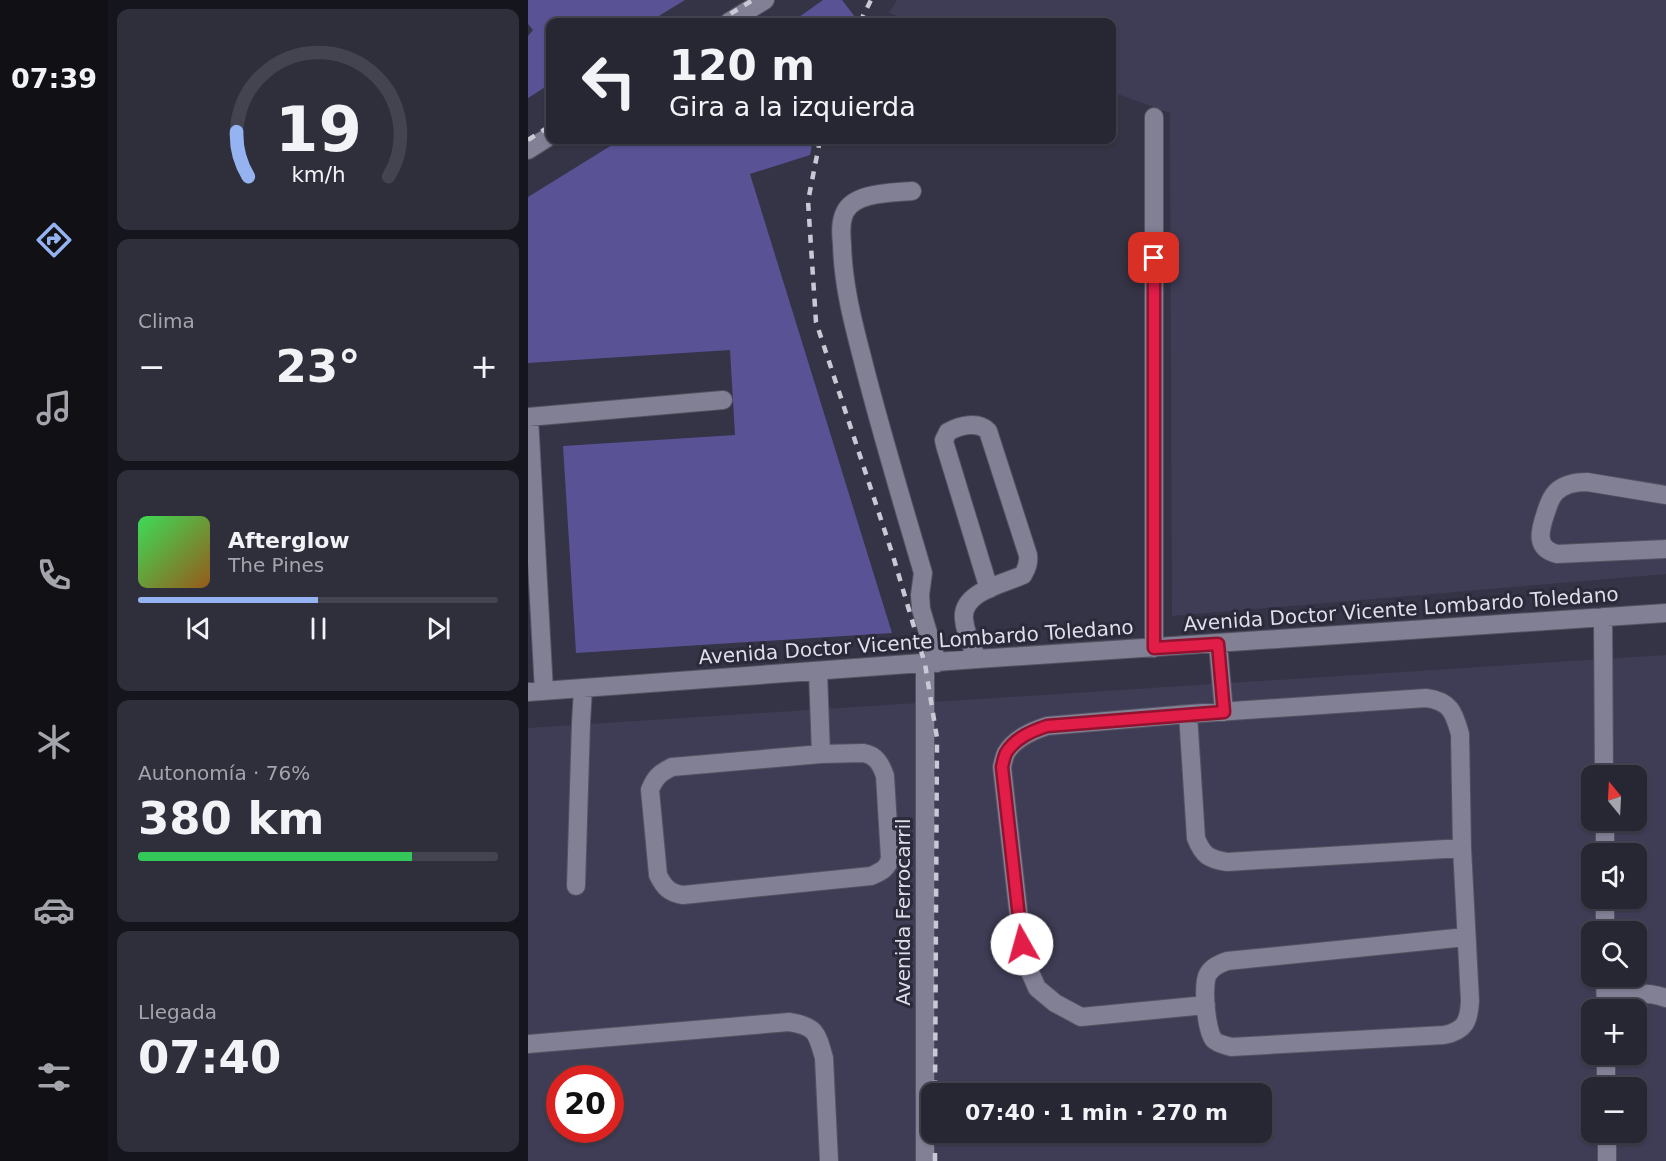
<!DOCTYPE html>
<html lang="es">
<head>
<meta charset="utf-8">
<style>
  body { margin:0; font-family:"DejaVu Sans",sans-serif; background:#2f2f3c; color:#f1f3f6; height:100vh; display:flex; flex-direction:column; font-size:22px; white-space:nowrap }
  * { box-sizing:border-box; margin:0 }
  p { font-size:20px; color:#a4a5ac }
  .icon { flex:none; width:33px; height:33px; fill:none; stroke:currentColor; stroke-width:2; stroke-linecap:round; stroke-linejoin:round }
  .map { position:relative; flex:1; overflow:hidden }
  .side { display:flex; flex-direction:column; gap:9px; padding:9px; background:#15151d; width:420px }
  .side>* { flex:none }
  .banner { position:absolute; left:18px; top:18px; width:570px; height:126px; border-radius:12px; box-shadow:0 2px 4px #0004,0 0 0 2px #43444f; background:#272734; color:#f1f3f6; overflow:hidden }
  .needle { width:39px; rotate:342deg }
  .fabs { position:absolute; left:1053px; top:765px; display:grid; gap:12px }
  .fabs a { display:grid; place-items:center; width:66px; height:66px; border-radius:12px; background:#272734; box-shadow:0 2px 4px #0004,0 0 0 2px #43444f; font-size:30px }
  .speed { position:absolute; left:18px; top:1065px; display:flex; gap:12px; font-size:30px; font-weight:700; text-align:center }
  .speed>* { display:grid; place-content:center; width:78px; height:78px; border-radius:50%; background:#272734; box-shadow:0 2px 4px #0004,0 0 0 2px #43444f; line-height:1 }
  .speed .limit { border:9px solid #d22; background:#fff; color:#111 }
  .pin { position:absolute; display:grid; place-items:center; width:51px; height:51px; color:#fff; margin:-26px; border-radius:12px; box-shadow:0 3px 9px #0006 }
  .me { position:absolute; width:66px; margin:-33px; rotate:353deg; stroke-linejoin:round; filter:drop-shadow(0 0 4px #0008) }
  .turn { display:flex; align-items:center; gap:21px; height:126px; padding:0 24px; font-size:27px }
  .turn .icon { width:78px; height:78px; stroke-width:2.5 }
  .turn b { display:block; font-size:42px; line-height:51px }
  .big { font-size:45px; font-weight:600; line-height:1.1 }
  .side .card { flex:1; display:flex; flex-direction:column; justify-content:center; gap:9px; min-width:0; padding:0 21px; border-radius:12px; background:#2f2f3c }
  .side .dial { align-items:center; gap:0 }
  .dial svg { height:156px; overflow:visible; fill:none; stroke:#43444f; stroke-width:7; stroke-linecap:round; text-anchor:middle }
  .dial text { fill:#f1f3f6; stroke:none }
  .song { display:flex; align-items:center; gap:18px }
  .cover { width:72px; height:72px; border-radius:9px; background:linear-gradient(135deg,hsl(130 70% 55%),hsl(30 70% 35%)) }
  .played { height:6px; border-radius:3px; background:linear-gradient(90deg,#95b2f1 50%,#43444f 50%) }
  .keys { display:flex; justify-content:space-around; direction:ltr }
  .heat { display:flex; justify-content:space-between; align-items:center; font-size:33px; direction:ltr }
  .charge { height:9px; border-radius:4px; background:linear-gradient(90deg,#34c759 76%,#43444f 0) }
  .trip { position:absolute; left:393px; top:1083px; width:351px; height:60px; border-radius:12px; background:#272734; box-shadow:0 2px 4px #0004,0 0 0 2px #43444f; font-weight:600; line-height:60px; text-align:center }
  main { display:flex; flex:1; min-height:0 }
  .dock { display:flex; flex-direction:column; width:108px; justify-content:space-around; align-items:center; background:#101015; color:#a4a5ac }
  .dock .icon { width:42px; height:42px }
  .dock .current { color:#95b2f1 }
  .dock b { font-size:27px; color:#f1f3f6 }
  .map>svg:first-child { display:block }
</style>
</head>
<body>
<main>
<nav class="dock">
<b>07:39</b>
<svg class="icon current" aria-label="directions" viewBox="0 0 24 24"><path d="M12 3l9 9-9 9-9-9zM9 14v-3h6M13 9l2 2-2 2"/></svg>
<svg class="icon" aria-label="music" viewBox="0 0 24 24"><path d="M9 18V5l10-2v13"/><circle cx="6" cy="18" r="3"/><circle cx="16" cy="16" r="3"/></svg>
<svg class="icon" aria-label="phone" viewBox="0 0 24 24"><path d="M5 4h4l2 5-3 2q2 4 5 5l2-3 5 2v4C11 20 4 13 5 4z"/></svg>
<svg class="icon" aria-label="climate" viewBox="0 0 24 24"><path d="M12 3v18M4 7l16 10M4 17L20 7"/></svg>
<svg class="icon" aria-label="car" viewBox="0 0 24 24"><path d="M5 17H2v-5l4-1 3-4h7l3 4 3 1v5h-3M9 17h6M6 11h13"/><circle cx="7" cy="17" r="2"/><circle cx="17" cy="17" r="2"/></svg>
<svg class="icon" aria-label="filters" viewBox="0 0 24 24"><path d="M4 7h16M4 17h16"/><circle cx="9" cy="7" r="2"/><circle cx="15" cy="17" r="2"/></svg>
</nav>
<section class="side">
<div class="card dial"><svg viewBox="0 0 100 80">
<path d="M14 69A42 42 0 1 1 86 69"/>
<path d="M14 69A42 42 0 0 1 8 46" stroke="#95b2f1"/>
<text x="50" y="56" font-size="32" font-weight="700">19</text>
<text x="50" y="72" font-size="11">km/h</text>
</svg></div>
<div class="card"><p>Clima</p>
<div class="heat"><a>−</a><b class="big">23°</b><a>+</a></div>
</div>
<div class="card">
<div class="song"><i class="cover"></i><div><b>Afterglow</b><p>The Pines</p></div></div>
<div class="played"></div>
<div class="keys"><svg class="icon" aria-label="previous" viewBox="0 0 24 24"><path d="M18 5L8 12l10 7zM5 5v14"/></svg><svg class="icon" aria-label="pause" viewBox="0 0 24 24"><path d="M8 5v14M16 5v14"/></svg><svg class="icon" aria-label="next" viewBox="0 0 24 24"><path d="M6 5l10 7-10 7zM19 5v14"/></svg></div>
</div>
<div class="card"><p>Autonomía · 76%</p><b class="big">380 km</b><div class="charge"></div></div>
<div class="card"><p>Llegada</p><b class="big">07:40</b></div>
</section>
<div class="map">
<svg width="1138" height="1161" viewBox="0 0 1138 1161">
  <rect width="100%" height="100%" fill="#343446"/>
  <!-- built -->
  <path fill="#3f3d55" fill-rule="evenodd" d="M369,0h769v574l-494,42 -2,-503 -58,-21v-70h-197l-26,-9z
    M1138,655v506h-1138v-433zM1064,776h44v44h-44zM1064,854h44v44h-44zM1064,932h44v44h-44zM1064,1010h44v44h-44zM32,1078h50v52h-50zM1064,1088h44v44h-44zM404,1094h330v38h-330z"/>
  <!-- building -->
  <path fill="#595295" d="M0,0h157l-36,22h-99v62l-22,14v-62l5,-6 -5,-6z
    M295,0h19l13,17 -3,5h-60z
    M92,140h193l-3,15 -60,19 142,459 -316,20 -13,-207 172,-11 -5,-85 -202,13v-166z"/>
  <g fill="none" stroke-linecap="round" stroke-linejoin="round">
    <defs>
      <path id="minor" d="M201,22l36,-22
        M0,150l22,-14
        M384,191c-20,2 -57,1 -67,21 -5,10 -4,22 -3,32 1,39 10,75 20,113 18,72 40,144 61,216l-3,22 1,14 16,54
        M0,417l195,-17
        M1,417l15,274
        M1138,495l-79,-13c-11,0 -23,2 -31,10 -6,6 -7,12 -10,20 -6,18 -12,36 11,42l109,-5
        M1075,617l1,159
        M690,644l6,68
        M626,648v-531
        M449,659c-5,-12 -12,-26 -13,-40 -3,-27 39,-35 59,-44 4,-7 6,-12 5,-20l-40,-124c-10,-10 -28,-6 -40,1l-4,8 1,5 44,144
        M290,672l3,82
        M0,692l449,-33 689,-46
        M660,714l8,124c7,18 13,21 31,24l235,-14
        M335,753c13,2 18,11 22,23l5,82c-2,11 -10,14 -19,18l-188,19c-14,-2 -19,-8 -25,-20l-8,-85c5,-13 10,-17 22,-23l149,-13z
        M1077,820v34
        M48,886l5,-163 2,-34
        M1077,898v34
        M1077,976l1,34
        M1078,996c20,-2 41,-5 60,2
        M678,1005l-125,12 -26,-14 -18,-15 -10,-23 -5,-21 -20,-177c1,-4 2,-10 4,-14 9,-15 26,-22 41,-27l141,-12 238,-16c24,3 28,14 34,36l2,114 8,153c-1,20 -5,30 -26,34l-213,12c-6,-2 -13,-3 -17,-7 -8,-9 -12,-56 -6,-66 4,-7 11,-10 19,-13l239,-24
        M0,1044l261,-22c27,4 28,11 35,36l5,103
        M1078,1054v34
        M1079,1132v29
        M397,1161v-497"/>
    </defs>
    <!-- minor casing -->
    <use href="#minor" stroke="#535261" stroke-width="20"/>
    <!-- minor -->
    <use href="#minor" stroke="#818095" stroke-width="18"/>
    <!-- rail -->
    <path stroke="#c9c9d6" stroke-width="4.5" stroke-dasharray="8 8" stroke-linecap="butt" d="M189,22l36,-22
      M332,22l11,-22
      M0,140l22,-14
      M292,140l-12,61 8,121 77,234 32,108 12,74 -2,356
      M407,1161v-29"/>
  </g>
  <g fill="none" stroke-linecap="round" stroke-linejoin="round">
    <defs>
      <path id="route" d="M494,944l-20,-177c1,-4 2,-10 4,-14 9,-15 26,-22 41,-27l177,-14 -6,-68 -64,4v-390"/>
    </defs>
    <!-- route casing -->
    <use href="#route" stroke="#92132f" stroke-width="15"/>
    <!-- route -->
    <use href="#route" stroke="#e11d48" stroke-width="10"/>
  </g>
  <g text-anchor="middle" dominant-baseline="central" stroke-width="6" stroke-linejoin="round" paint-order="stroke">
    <!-- street labels -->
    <g font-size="20" fill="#dfdfeb" stroke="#2a2a3b">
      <text transform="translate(873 609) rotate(-4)">Avenida Doctor Vicente Lombardo Toledano</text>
      <text transform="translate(388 642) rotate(-4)">Avenida Doctor Vicente Lombardo Toledano</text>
      <text transform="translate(375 912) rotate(-90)">Avenida Ferrocarril</text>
    </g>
  </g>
</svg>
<div class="fabs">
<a><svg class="needle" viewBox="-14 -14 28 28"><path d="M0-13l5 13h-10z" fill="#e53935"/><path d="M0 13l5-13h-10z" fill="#a4a5ac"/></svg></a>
<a><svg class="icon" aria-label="sound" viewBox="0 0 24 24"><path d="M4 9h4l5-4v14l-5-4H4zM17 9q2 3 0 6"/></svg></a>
<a><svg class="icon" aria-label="search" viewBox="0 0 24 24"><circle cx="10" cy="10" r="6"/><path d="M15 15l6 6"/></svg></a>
<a>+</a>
<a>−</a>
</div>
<div class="speed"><div class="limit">20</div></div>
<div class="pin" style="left:626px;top:258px;background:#d93025"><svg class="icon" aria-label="arrive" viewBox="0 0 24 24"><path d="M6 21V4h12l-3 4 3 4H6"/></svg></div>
<svg class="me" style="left:494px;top:944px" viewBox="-20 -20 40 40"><circle r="19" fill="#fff"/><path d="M0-13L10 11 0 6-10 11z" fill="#e11d48"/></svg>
<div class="trip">07:40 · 1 min · 270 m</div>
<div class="banner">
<div class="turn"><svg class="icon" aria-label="left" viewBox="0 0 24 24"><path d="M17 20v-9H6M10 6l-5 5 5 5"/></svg><div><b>120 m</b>Gira a la izquierda</div></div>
</div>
</div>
</main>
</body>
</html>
